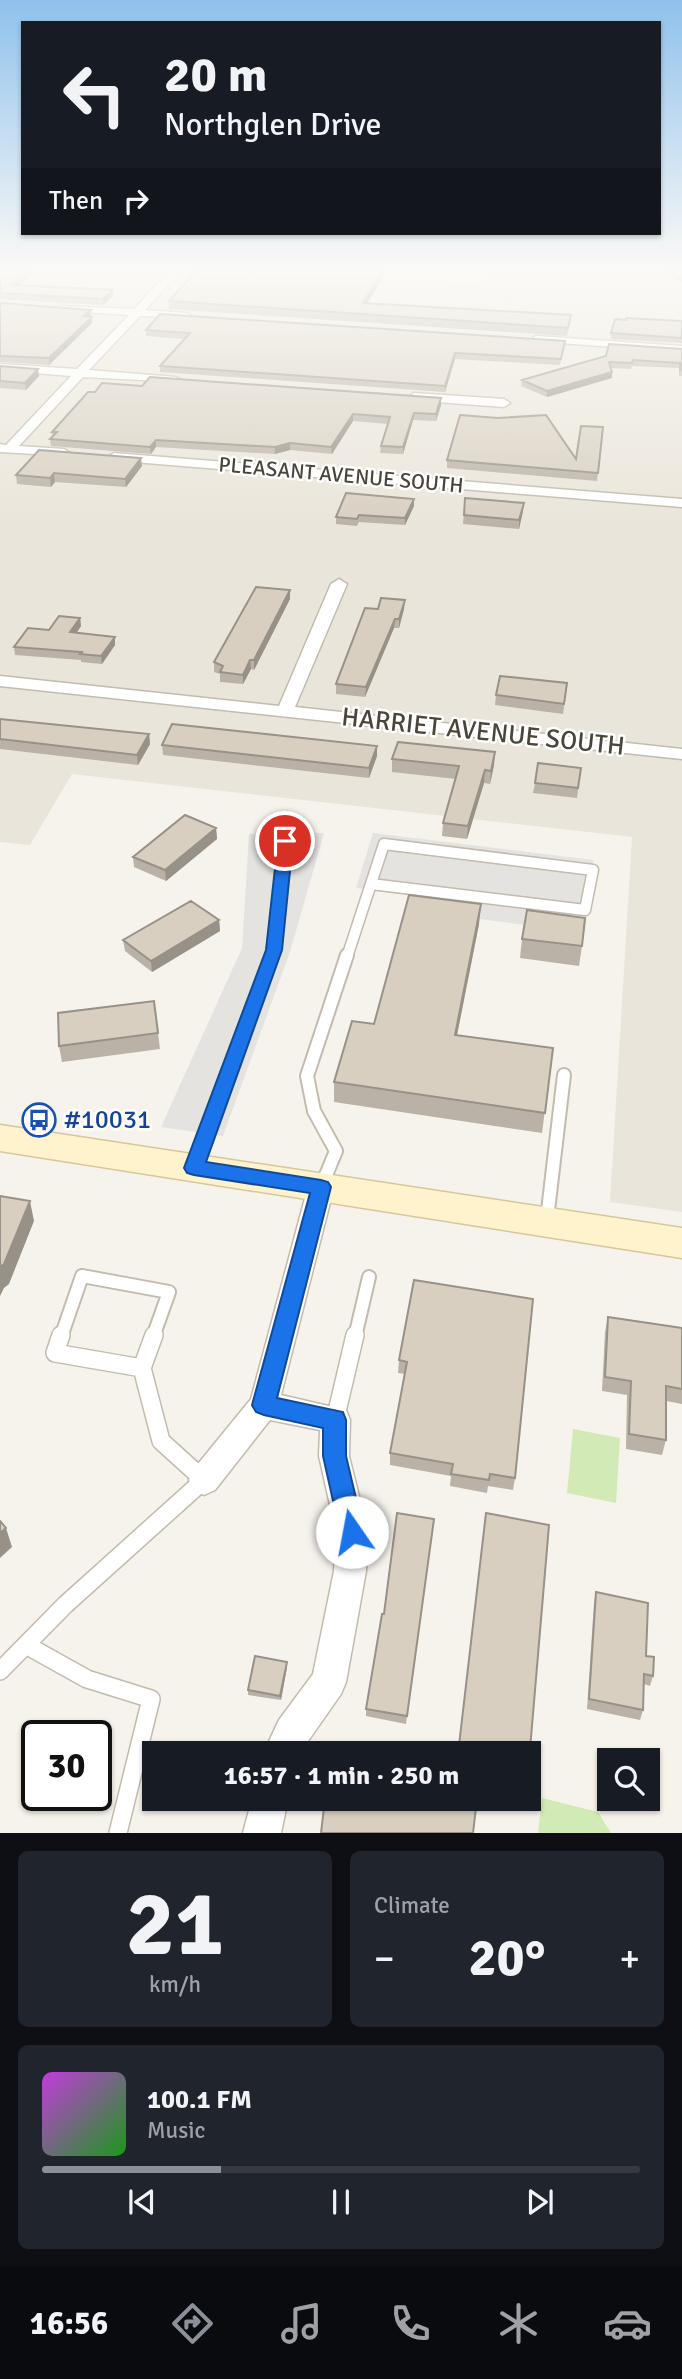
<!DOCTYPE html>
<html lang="en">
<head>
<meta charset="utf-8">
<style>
  body { margin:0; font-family:Signika,sans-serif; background:#20242c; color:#f1f3f6; height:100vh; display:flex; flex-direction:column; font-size:26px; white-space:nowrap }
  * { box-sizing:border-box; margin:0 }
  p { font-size:23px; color:#9ea1a6 }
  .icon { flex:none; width:38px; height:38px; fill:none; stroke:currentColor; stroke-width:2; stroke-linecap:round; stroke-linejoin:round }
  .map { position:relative; height:1833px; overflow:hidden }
  .details { display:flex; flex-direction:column; gap:18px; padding:18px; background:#0d0f14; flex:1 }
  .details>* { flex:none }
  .top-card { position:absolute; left:21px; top:21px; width:640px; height:214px; border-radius:0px; box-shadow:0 2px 5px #0004; background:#171b24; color:#f1f3f6; overflow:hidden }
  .buttons { position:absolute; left:597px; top:1748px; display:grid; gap:14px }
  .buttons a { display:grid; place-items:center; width:63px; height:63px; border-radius:0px; background:#171b24; box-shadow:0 2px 5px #0004; font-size:35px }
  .speed { position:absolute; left:21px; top:1720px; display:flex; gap:14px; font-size:35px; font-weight:700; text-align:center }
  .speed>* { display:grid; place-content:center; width:91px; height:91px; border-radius:50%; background:#171b24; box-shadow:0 2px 5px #0004; line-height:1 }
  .speed .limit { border:4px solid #111; border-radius:10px; background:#fff; color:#111 }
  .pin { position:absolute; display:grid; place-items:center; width:60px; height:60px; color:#fff; margin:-30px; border:4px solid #fff; border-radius:50%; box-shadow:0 2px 7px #0007 }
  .me { position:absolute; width:77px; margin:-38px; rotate:348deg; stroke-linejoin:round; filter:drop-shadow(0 0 5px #0008) }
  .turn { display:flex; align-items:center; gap:24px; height:147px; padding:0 28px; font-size:32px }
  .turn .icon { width:91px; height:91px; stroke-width:2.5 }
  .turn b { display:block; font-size:49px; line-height:60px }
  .then { display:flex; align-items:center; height:66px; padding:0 28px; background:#0003; gap:14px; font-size:26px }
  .big { font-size:52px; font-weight:800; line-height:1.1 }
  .details .tile { flex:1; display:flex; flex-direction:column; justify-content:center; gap:10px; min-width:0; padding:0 24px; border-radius:10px; background:#20242c }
  .details .dial { align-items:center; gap:0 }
  .dial b { font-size:91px; line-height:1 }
  .song { display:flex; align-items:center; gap:21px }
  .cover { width:84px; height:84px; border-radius:10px; background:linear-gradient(135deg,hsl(290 70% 55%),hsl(120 70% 35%)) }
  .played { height:7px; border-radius:4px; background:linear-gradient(90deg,#8c9099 30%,#363941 30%) }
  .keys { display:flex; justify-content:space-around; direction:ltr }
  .heat { display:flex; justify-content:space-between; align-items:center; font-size:38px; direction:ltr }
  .details .tiles { flex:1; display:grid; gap:18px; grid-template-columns:1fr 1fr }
  .tile:last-child { grid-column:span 2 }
  .trip { position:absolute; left:142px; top:1741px; width:399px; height:70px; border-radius:0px; background:#171b24; box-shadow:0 2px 5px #0004; font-weight:800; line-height:70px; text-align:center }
  .dock { display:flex; height:112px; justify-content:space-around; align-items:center; background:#090b0e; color:#9ea1a6 }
  .dock .icon { width:49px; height:49px }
  .dock .active { color:#8c9099 }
  .dock b { font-size:32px; color:#f1f3f6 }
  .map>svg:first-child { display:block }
</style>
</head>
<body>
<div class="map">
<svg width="682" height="1833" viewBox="0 0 682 1833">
  <rect width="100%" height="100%" fill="#f6f3ec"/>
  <!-- residential -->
  <path fill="#eae5da" d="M0,271h256l223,13 5,-13h198v941l-72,-10 22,-365 -560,-63 -42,71 -30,-3z"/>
  <!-- green -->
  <path fill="#d2eab5" d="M573,1429l47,9 -4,65 -49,-10z
    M542,1798l56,14 13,21h-73z"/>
  <!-- parking -->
  <path fill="#e5e3e0" d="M324,833l-34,119 -67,184 -62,-9 81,-179 7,-114z
    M373,833l220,27 -8,73 -173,-23 3,-14 -59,-8z"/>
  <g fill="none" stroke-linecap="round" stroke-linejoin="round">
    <defs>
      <path id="lane-far2" d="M271,957l14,-116
        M347,957l37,-113 209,26 -8,40 -214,-26"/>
      <path id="lane-far1" d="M194,1168l78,-213
        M321,1187l15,-36 -22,-40 -7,-35 40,-121
        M547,1219l17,-144
        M61,1337l21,-61 87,16 -16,45
        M355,1337l14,-60"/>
      <path id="lane" d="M61,1335l-6,18 87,15
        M142,1368l12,-33
        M335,1420l20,-85
        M26,1645l61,34 64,20 -33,134
        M0,1671l65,-66 139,-125 -43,-39 -19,-73"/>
      <path id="street" d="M170,271h11l-36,39 42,3 5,3 -1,2 -51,-2 -51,54 87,7 6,3 -2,2 -97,-5 -64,69 45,3 6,4 -1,3 -69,-4v-8l6,1 65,-69 -71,-6v-6l77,5 52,-54 -64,-4 -5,-3 1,-2 73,3z
        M536,336l146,10v6l-150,-11 -1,-2z
        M414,393l90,6 6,4 -6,4 -94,-7 -2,-3z
        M114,453l568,46v8l-573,-47 -1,-3z
        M339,579l8,5 -52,123 387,42v10l-682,-73v-10l279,30 52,-122z
        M321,1177l9,3 4,7 -53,208 65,15 4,10 -1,36 19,76 -2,39 -20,111 -5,12 -42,60h-36l16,-34 34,-46 21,-103 2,-39 -17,-76 1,-26 -50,-10 -55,70 -11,5 -11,-5 -4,-10 4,-10 58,-71 57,-212 4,-7z
        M252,1799h36l-7,34h-38z"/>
      <path id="secondary" d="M0,1125l682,103v30l-682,-107z"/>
    </defs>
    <!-- lane-far2 casing -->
    <use href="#lane-far2" stroke="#c2bbae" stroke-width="13"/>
    <!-- lane-far1 casing -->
    <use href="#lane-far1" stroke="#c2bbae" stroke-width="16"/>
    <!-- lane casing -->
    <use href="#lane" stroke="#c2bbae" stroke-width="20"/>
    <!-- street casing -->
    <use href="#street" stroke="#c2bbae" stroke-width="3"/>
    <!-- secondary casing -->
    <use href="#secondary" stroke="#d6c79b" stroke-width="3"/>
    <!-- lane-far2 -->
    <use href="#lane-far2" stroke="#fff" stroke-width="10"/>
    <!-- lane-far1 -->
    <use href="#lane-far1" stroke="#fff" stroke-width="12"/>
    <!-- lane -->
    <use href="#lane" stroke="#fff" stroke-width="17"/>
    <!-- street -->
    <use href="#street" fill="#fff" fill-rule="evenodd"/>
    <!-- secondary -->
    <use href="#secondary" fill="#fff3cd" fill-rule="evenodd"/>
  </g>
  <!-- wall -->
  <path fill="#bab2a6" d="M0,271h37l-18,14 94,11 -10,9 -103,-6z
    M196,271h191l-20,32 204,12 -1,8 -3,13 -398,-27v-8z
    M659,271h23v12z
    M0,303l91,7v7l1,6 -43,42 -49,-3z
    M682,321v22l-71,-4v-6z
    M146,330l419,11 -5,24 -105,-6 -10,33 -285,-20v-6l25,-27 -39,-3z
    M682,349v27h-3v-8l-47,-2 -1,3 -20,-1 1,10 -65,19 -26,-11 1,-6 84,-24z
    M0,366l39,10 -13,14 -26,-2z
    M142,386l299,19 -5,16 -23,-1 -10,34 -23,-1 1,-7 7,-22 -35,-3 -21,33 -42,-4 -15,4 -119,-7 -5,7 -100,-8 -1,-7 2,-2v-5l43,-40z
    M603,427l-6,54 -150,-13v-8l129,-1z
    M142,466l-16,21 -71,-5 -4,5 -34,-3 -1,-9z
    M465,498l58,13 -4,18 -56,-5z
    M414,499v7l-9,19 -46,-3 -2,4 -21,-2v-7z
    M290,599l-36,71 -3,-1 -8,15 -23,-2v-8l-6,-2v-10z
    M365,608l39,1 -5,19h-5l-29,69 -29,-3v-10z
    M80,618l1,8 -4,7 38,12 -13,19 -21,-2v-2l-66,-5 -1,-8 35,-17z
    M567,683l-4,31 -68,-9 1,-10z
    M0,719l149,15 1,10 -12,21 -138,-16z
    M162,745l215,1v10l-8,22 -206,-23z
    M392,759l102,6 -4,19 -6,-1 -17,56 -25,-3 1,-13 13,-44 -64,-7z
    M581,768l-4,30 -44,-5 2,-10z
    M216,828l1,11 -51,42 -32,-14 -1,-10z
    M219,920l1,11 -68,41 -27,-21 -2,-11z
    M479,924l-22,111 96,13 -11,85 -208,-31v-20l40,-58z
    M522,939l60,7 -3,20 -59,-8z
    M154,1001l6,48 -98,13 -3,-16z
    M414,1280l101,198 -2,12 -25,-4 -1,7 -37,-7 1,-10 -61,-11v-12l15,-79 -7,-1 1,-13z
    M608,1317l74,11v76l-16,-3v39l-4,15 -36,-6 1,-54 -25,-4 3,-59z
    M434,1519l-28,205 -40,-8v-7l18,-95z
    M596,1592l50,64 7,20 -3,10 -6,-2 -1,26 -3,10 -53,-11 7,-106z
    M287,1667l-6,33 -33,-5v-5z"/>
  <!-- shaded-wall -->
  <path fill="#979187" d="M28,271h9l-25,20 -1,-6z
    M382,271h5l-24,39v-7z
    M113,290v6l-10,9v-6z
    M91,310v6l-7,7 -1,-7z
    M92,317v6l-43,42v-7z
    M455,353v6l-10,33v-6z
    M38,369l1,7 -13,14 -1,-7z
    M612,372v6l-65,19v-6z
    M441,398v7l-5,16v-7z
    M414,413l-1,7 -10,34v-7z
    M353,414v7l-21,33 -1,-7z
    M156,440v7l-5,7 -1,-7z
    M290,443v7l-15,4v-7z
    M141,458l1,8 -16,21 -1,-8z
    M54,473l1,9 -4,5 -1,-9z
    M414,499v7l-9,19v-7z
    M524,503l-1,8 -4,18v-9z
    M290,590v9l-36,71v-10z
    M405,600l-1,9 -5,19v-9z
    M80,618l1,8 -10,14 -1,-8z
    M395,619l-1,9 -29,69 1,-10z
    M115,637v8l-13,19 -1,-8z
    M250,660l1,9 -8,15v-9z
    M149,734l1,10 -12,21 -1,-10z
    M377,746v10l-8,22v-10z
    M495,752l-1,13 -4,19 1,-13z
    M485,770l-1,13 -17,56 1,-13z
    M216,828l1,11 -51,42 -1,-11z
    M481,904l-2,20 -26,131 2,-20z
    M219,920l1,11 -68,41 -1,-11z
    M30,1201l4,20 -25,63 -5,4 -4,8v-29z
    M6,1528l6,19 -12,11v-25z
    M287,1662v5l-6,33 -1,-4z"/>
  <!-- building -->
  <path fill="#d8cfc1" stroke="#979187" stroke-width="2" d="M0,271h28l-17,14 102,5 -10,9 -103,-6z
    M196,271h186l-19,32 208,12 -3,13 -399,-27z
    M668,271h14v7z
    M0,303l91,7 -8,6 9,1 -43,41 -49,-2z
    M160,314l405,27 -4,18 -106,-6 -10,33 -285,-20 30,-33 -44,-3z
    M626,318l56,3v17l-71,-5 4,-14 11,1z
    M609,344l73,5v21h-2v-7l-47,-3 -1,3 -23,-1 3,10 -65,19 -25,-11 84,-24z
    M0,366l38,3 -13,14 -25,-2z
    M150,377l291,21 -5,16 -22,-1 -11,34 -22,-1 9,-29 -37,-3 -22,33 -41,-4 -15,4 -119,-7 -6,7 -100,-8 7,-7h-5l36,-40h7l7,-9 40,3z
    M460,415l38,3 48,-3 30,44 5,-33 22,1 -5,46 -151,-13z
    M39,450l102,8 -16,21 -71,-6 -4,5 -34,-3z
    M346,493l68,6 -9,19 -46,-3 -2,4 -21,-2z
    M465,498l59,5 -5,17 -55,-5z
    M256,587l34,3 -36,70h-4l-7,15 -23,-3 3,-6 -9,-4z
    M381,598l24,2 -6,19h-4l-29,68 -30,-3 29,-76 13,1z
    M59,616l21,2 -10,14 45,5 -14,19 -21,-2 2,-2 -68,-5 14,-19 21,2z
    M500,676l67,7 -3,21 -68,-9z
    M0,719l149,15 -12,21 -137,-16z
    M172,724l205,22 -8,22 -207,-23z
    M398,742l97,10 -4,19 -6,-1 -17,56 -25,-3 16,-57 -67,-7z
    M538,763l43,5 -3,20 -43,-5z
    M185,815l31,13 -51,42 -32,-13z
    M409,895l72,9 -26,131 98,13 -8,65 -211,-31 18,-61 22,3z
    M191,901l28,19 -68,41 -28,-21z
    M527,910l58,8 -3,28 -60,-7z
    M154,1001l4,32 -99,13 -1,-33z
    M0,1196l30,5 -26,63 -4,3z
    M414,1280l119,19 -18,179 -25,-4 -1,6 -38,-6 2,-10 -63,-11 17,-91 -8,-2z
    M608,1317l74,11v61l-16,-3v54l-37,-6 2,-53 -26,-4z
    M397,1513l37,6 -27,197 -41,-7 16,-95h2z
    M486,1513l63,12 -20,236 -1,-7h-37l-9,-3v3h-24z
    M0,1521l6,7 -6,5z
    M596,1592l52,11 -2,53 8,1 -1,19 -9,-2 -1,36 -54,-11z
    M255,1656l32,6 -7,34 -32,-6z
    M325,1799h152l-4,34h-152z"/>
  <!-- sky -->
  <linearGradient id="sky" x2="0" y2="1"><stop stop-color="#8fc1ec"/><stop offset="0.51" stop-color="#fbfaf6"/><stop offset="1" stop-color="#fbfaf6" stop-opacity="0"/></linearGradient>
  <rect width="682" height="528" fill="url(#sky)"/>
  <!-- route -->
  <path fill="#1a73e8" stroke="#114b97" stroke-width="2" d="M285,836l8,5 -11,109 -76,212 115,18 7,2 3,5 -54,211 66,14 3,8v36l18,76 -3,9 -9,3 -8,-3 -4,-9 -17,-76v-28l-59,-13 -8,-3 -4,-7 58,-212 -116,-18 -7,-2 -3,-5 82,-218 12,-109z"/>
  <!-- icons -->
  <defs>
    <symbol id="bus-ring" viewBox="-11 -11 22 22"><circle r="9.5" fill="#fff" stroke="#1a4fb4" stroke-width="1.5"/><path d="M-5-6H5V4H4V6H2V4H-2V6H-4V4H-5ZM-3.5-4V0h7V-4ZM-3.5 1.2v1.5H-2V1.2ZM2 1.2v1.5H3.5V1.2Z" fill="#1a4fb4"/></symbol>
  </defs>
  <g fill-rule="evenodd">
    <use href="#bus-ring" x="20" y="1101" width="38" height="38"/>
  </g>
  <g text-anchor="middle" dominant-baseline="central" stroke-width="5" stroke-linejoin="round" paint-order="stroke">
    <!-- far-street labels -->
    <g font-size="21" fill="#4b4439" stroke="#fff">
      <text transform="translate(341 475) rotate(5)">PLEASANT AVENUE SOUTH</text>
    </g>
    <!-- street labels -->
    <g font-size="26" fill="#4b4439" stroke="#fff">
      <text transform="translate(483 732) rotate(6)">HARRIET AVENUE SOUTH</text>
    </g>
    <!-- transit labels -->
    <g font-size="26" fill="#164399" stroke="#fff" text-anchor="start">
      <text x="64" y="1120">#10031</text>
    </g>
  </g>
</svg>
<div class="buttons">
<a><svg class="icon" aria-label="search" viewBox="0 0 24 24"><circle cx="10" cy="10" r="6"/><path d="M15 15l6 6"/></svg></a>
</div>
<div class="speed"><div class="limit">30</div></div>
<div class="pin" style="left:285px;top:841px;background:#d93025"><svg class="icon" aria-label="arrive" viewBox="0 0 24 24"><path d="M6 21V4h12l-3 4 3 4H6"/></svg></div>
<svg class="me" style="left:352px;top:1532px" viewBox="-20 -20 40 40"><circle r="19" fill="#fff"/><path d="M0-13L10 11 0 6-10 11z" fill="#1a73e8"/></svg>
<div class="trip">16:57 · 1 min · 250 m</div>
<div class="top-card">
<div class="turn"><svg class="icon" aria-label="left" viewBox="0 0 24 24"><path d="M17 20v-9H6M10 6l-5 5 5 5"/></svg><div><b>20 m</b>Northglen Drive</div></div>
<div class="then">Then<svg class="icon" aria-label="right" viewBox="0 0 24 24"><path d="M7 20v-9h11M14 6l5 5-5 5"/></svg></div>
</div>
</div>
<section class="details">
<div class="tiles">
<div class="tile dial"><b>21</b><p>km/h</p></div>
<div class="tile"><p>Climate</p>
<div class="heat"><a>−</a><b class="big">20°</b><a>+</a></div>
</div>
<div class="tile">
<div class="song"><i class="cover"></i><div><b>100.1 FM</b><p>Music</p></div></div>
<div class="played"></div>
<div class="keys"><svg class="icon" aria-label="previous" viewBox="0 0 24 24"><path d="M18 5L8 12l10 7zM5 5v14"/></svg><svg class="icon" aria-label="pause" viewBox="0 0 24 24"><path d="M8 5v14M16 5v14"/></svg><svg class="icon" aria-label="next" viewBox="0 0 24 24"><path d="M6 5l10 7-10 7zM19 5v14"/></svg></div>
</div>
</div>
</section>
<nav class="dock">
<b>16:56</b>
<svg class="icon active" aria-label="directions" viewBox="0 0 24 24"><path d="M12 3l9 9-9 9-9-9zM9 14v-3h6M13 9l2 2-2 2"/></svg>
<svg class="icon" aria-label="music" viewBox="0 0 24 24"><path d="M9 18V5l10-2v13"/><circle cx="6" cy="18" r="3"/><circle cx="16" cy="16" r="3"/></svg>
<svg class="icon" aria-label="phone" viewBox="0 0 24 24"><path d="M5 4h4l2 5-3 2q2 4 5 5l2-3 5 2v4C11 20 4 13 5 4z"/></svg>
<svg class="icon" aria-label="climate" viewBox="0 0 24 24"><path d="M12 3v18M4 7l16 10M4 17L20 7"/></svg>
<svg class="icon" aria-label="car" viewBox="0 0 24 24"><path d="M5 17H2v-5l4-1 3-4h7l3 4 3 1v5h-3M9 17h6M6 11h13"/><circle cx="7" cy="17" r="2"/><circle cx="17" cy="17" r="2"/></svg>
</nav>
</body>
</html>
